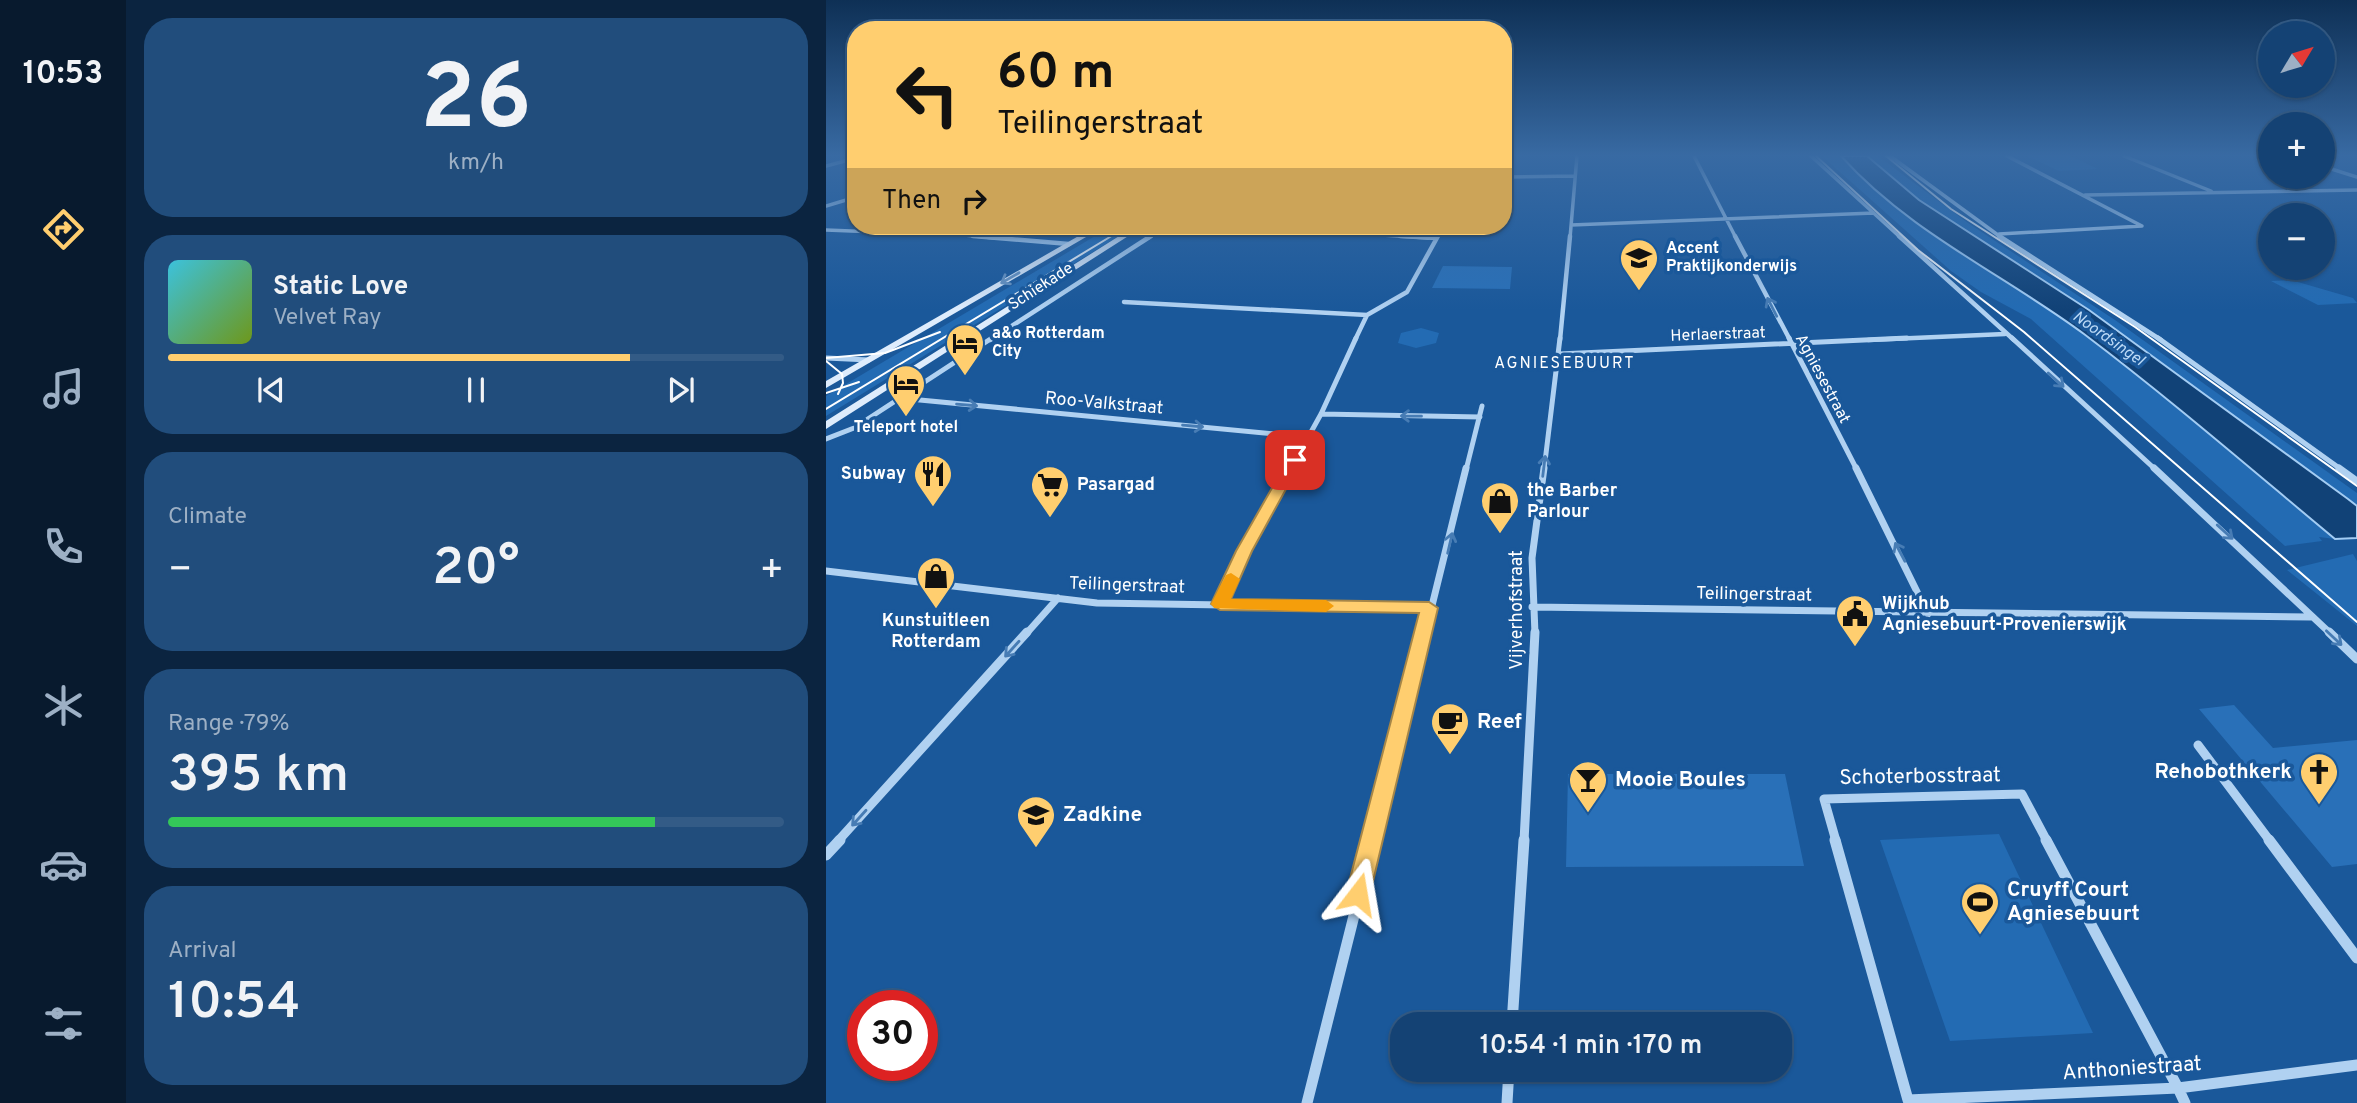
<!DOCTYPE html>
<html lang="en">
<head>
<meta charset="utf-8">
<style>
  body { margin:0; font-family:Overpass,sans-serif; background:#214d7c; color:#f1f3f6; height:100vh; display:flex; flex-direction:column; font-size:26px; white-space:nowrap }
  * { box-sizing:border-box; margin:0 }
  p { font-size:23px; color:#9db0c5 }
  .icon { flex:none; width:38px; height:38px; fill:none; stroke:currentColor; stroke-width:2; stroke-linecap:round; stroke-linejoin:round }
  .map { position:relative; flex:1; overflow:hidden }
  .panel { display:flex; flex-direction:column; gap:18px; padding:18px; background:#0b2440; width:700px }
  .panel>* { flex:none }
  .guide { position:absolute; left:21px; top:21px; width:665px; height:214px; border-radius:28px; box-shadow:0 2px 5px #0004,0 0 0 2px #335b86; background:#ffce6f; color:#111; overflow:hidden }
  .needle { width:46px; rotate:52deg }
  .fabs { position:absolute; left:1432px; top:21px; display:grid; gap:14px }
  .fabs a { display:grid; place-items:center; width:77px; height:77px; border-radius:50%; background:#144274; box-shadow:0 2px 5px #0004,0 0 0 2px #335b86; font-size:35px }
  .speed { position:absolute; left:21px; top:990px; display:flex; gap:14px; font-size:35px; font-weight:700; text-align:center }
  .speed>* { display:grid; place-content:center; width:91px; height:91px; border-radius:50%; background:#144274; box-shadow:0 2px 5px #0004,0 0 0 2px #335b86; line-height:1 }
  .speed .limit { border:10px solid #d22; background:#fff; color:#111 }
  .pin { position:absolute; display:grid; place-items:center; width:60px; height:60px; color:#fff; margin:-30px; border-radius:14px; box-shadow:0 4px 10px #0006 }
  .me { position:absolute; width:77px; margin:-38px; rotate:14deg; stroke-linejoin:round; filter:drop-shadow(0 0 5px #0008) }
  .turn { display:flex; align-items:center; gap:24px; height:147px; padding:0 35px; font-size:32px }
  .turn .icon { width:91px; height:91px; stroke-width:2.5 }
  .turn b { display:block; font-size:49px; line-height:60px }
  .then { display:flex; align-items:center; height:66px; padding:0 35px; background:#0003; gap:14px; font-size:26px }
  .big { font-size:52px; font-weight:600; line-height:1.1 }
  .panel .widget { flex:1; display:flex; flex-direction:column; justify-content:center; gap:10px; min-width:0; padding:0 24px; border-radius:28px; background:#214d7c }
  .panel .dial { align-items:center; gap:0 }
  .dial b { font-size:91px; line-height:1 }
  .song { display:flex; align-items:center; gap:21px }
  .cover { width:84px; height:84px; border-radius:10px; background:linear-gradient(135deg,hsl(190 70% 55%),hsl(80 70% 35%)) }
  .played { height:7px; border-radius:4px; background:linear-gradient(90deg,#ffce6f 75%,#335b86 75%) }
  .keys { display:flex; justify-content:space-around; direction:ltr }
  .heat { display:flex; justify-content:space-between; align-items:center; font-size:38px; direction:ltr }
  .charge { height:10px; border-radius:5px; background:linear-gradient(90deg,#34c759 79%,#335b86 0) }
  .trip { position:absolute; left:564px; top:1012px; width:402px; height:70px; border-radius:28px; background:#144274; box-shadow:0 2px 5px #0004,0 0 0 2px #335b86; font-weight:600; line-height:70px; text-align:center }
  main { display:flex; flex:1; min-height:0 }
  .menu { display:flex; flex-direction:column; width:126px; justify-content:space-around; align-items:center; background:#081a2e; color:#9db0c5 }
  .menu .icon { width:49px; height:49px }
  .menu .selected { color:#ffce6f }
  .menu b { font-size:32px; color:#f1f3f6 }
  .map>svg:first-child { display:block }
</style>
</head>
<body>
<main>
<nav class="menu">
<b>10:53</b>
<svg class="icon selected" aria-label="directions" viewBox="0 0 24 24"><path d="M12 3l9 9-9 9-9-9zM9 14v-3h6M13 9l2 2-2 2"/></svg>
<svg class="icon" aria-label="music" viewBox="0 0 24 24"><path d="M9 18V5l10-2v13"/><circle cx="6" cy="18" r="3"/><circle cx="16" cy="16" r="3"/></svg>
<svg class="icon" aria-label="phone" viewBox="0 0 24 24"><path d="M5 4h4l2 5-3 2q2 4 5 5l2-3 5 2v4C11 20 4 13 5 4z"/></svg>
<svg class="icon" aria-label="climate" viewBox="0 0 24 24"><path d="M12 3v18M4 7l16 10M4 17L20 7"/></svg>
<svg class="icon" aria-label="car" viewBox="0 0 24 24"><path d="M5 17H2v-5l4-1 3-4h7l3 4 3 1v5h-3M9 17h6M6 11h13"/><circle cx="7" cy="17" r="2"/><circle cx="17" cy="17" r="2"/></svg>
<svg class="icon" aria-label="filters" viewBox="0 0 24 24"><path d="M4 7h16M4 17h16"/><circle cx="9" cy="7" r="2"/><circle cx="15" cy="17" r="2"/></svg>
</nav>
<section class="panel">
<div class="widget dial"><b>26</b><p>km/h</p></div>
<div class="widget">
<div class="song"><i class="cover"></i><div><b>Static Love</b><p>Velvet Ray</p></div></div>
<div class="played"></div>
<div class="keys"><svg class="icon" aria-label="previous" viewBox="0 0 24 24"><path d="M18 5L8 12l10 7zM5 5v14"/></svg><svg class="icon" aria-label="pause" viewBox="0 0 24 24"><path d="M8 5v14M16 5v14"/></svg><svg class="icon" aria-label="next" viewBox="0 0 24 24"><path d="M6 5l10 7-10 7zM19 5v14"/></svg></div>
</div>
<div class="widget"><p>Climate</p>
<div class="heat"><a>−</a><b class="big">20°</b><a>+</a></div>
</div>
<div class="widget"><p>Range · 79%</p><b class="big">395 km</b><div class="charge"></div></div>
<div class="widget"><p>Arrival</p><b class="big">10:54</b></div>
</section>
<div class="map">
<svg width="1531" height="1103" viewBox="0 0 1531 1103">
  <rect width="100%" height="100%" fill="#1a589a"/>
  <!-- green -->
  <path fill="#236bb3" d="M996,156h19c67,77 162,118 243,178 87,65 168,136 251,205l-16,-2 3,4 -37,5 -254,-227 -50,-27 -30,-21z
    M1041,156h11l90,67 147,97 242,173v13l-268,-196 -170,-110z
    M1201,156h43l28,13 -39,2z
    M286,226h23l-309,190v-20z
    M1465,280l62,18 4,5 -39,2 -47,-24z
    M595,328l18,5 -3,10 -20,5 -18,-5 3,-10z
    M1527,554l4,7v65l-70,-56z
    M1173,834l94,199 -143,8 -70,-201z"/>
  <!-- water -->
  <path fill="#114277" stroke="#a3ccf3" stroke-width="2" d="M1015,156h26l52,44 170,110 259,189 9,7v32l-22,1c-83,-69 -165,-140 -251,-205 -81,-60 -175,-102 -243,-178z"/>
  <!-- building -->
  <path fill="#2970b8" d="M617,266l69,1 -2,22 -78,-1z
    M1408,705l39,43 84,-8v124l-25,3 -133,-158z
    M742,774h217l19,92 -238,1z"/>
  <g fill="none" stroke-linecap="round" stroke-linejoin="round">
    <!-- minor-far5 -->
    <path stroke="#b0d1f1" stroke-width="3.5" d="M868,156l42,82
      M985,156l90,82
      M1064,156l112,82
      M1298,156l87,35
      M0,166l30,-8
      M1496,166l35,11
      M677,177l72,-1
      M1259,195l272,-5
      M0,206l30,-9
      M745,225l303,-12
      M415,226l187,12
      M0,230l127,5
      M1173,234l143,-8 -135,-70
      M138,235l30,3
      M168,237l21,-11
      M322,238l18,-12
      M611,238l6,-12
      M744,238l7,-82"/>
    <!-- minor-far4 -->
    <path stroke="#b0d1f1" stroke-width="4.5" d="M147,236l96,8
      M574,236l36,2
      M909,236l55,104
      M1073,236l115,104
      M1173,236l162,104
      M298,302l243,13
      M164,340l161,-104
      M529,340l12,-25 40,-23 31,-56
      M734,340l10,-104
      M1042,340l137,-6"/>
    <!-- minor-far3 -->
    <path stroke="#b0d1f1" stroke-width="5" d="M963,338l68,132
      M1186,338l144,132
      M1332,338l184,132
      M733,354l348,-16
      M0,358l43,2
      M73,398l408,39
      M495,414l159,3
      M0,439l28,-11 138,-90
      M464,470l31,-56 35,-76
      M640,470l16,-64
      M718,470l16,-132"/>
    <!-- minor-far2 -->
    <path stroke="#b0d1f1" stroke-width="7" d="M1030,468l72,146
      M1328,468l177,166
      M1513,468l18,13
      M0,571l271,32 332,5
      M394,604l24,-53 47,-83
      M706,607l779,10
      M200,634l32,-36
      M599,634l41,-166
      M709,634l-3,-76 12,-90"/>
    <!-- minor-far1 -->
    <path stroke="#b0d1f1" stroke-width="9" d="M1503,632l28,27
      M1372,745l72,96
      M12,841l189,-209
      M547,841l52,-209
      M698,841l11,-209
      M1010,841l-12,-42 198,-5 25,47"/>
    <!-- minor -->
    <path stroke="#b0d1f1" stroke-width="11" d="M1009,840l73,260 270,-12
      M1220,840l132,248
      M1443,840l88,118
      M0,855l14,-15
      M686,1024l12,-184
      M1352,1088l7,15
      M1352,1088l179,-23
      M481,1103l66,-263
      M681,1103l2,-34"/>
    <!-- secondary -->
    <path fill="#deecfc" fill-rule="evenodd" d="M270,226h9l-279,162v-7z
      M309,226h9l-318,203v-8z"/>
    <!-- tram -->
    <path stroke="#fff" stroke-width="2" d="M990,156l102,94 106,82 333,290
      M1060,156l65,53 184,118 222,159
      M0,358l59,-5 55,-21
      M0,361l16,13 1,9 -5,11
      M0,393l33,-11
      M0,409l302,-183"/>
  </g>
  <!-- one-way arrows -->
  <defs><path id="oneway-shaft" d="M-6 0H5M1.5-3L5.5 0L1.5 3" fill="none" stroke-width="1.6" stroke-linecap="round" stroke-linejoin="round" transform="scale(1.75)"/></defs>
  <use stroke="#6893c1" href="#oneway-shaft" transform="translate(184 278) rotate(150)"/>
  <g stroke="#477cb4">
    <use href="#oneway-shaft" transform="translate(946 307) rotate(-117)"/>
    <use href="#oneway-shaft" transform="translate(1230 380) rotate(42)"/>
    <use href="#oneway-shaft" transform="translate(141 405) rotate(5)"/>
    <use href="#oneway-shaft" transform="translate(585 416) rotate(-179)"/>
    <use href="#oneway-shaft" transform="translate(367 426) rotate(5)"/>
    <use href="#oneway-shaft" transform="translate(718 466) rotate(-83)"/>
    <use href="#oneway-shaft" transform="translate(1399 532) rotate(42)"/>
    <use href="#oneway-shaft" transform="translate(624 543) rotate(-77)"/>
    <use href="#oneway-shaft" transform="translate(1074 552) rotate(-118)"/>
    <use href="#oneway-shaft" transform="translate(1508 638) rotate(43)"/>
    <use href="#oneway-shaft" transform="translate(186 649) rotate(132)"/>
    <use href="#oneway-shaft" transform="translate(33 818) rotate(132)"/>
  </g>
  <!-- sky -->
  <linearGradient id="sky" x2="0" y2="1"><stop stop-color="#0e3055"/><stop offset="0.5" stop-color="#386aa3"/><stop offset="1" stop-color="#386aa3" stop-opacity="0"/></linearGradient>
  <rect width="1531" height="310" fill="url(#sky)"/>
  <!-- route -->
  <path fill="#ffce6f" stroke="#a68648" stroke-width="2" d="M469,456l7,4 -50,91 -21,48 198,3 9,6 -68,286 -3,8 -9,4 -8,-4 -4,-8 73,-281 -199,-3 -9,-6 25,-53 52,-91z"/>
  <!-- slow -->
  <path fill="#f59e0b" d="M405,573l9,6 -9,20 95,1 8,6 -8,6 -112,-4 -3,-4 15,-29z"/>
  <!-- icons -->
  <defs>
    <symbol id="school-pin" viewBox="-11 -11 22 30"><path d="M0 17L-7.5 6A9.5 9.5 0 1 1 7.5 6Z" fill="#ffce6f" stroke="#1a589a"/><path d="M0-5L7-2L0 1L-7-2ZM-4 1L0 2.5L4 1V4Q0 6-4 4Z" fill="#111"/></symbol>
    <symbol id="hotel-pin" viewBox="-11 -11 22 30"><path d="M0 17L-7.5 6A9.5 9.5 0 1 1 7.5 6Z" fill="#ffce6f" stroke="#1a589a"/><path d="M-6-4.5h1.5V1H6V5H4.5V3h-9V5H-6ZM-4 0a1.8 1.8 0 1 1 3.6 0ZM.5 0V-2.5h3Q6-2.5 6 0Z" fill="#111"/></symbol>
    <symbol id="restaurant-pin" viewBox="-11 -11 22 30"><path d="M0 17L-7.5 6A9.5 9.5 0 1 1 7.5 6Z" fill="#ffce6f" stroke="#1a589a"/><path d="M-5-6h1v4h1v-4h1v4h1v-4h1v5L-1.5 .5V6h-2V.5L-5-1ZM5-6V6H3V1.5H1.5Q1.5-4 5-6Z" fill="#111"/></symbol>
    <symbol id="supermarket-pin" viewBox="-11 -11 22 30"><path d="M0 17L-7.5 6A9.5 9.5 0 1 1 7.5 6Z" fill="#ffce6f" stroke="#1a589a"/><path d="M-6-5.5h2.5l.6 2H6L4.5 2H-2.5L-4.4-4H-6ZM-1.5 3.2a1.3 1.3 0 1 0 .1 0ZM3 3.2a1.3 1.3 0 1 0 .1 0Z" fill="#111"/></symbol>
    <symbol id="shop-pin" viewBox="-11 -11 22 30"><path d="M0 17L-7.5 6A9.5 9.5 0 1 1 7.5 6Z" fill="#ffce6f" stroke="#1a589a"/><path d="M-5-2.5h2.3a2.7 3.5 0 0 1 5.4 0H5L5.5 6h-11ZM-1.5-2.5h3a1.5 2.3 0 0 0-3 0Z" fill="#111"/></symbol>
    <symbol id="civic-pin" viewBox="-11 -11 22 30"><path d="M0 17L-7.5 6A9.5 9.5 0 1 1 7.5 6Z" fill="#ffce6f" stroke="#1a589a"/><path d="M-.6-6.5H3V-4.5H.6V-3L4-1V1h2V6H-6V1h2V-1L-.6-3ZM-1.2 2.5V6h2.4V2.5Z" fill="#111"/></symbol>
    <symbol id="cafe-pin" viewBox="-11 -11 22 30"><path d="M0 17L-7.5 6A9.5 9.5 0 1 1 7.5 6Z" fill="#ffce6f" stroke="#1a589a"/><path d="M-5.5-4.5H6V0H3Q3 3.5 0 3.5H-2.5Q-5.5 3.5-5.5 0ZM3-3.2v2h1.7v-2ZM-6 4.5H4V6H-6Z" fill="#111"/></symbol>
    <symbol id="church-pin" viewBox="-11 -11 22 30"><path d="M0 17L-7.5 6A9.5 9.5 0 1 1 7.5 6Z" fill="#ffce6f" stroke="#1a589a"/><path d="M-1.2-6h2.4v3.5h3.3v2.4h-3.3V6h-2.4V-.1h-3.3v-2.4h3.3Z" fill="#111"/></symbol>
    <symbol id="bar-pin" viewBox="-11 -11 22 30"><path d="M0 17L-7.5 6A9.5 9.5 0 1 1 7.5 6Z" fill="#ffce6f" stroke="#1a589a"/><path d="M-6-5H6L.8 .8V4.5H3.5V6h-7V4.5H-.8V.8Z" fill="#111"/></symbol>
    <symbol id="stadium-pin" viewBox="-11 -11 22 30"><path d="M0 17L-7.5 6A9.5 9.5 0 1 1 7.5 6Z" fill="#ffce6f" stroke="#1a589a"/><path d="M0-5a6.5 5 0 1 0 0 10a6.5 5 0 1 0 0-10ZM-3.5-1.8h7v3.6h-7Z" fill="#111"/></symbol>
  </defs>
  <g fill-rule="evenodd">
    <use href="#school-pin" x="791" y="236" width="44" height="60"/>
    <use href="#hotel-pin" x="117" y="321" width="44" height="60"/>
    <use href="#hotel-pin" x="58" y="362" width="44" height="60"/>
    <use href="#restaurant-pin" x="85" y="452" width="44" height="60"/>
    <use href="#supermarket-pin" x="202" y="463" width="44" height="60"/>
    <use href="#shop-pin" x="652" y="479" width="44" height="60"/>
    <use href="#shop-pin" x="88" y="554" width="44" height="60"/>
    <use href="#civic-pin" x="1007" y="592" width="44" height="60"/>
    <use href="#cafe-pin" x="602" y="700" width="44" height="60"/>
    <use href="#church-pin" x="1471" y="750" width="44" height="60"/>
    <use href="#bar-pin" x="740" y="758" width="44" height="60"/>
    <use href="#school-pin" x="188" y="793" width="44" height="60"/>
    <use href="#stadium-pin" x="1132" y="880" width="44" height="60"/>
  </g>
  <g text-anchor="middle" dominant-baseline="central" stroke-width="7" stroke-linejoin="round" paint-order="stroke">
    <!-- far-poi labels -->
    <g font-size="16" font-weight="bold" fill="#fff" stroke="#1a589a" text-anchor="start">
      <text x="840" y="249">Accent<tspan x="840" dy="18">Praktijkonderwijs</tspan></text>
      <text x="166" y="334">a&amp;o Rotterdam<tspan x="166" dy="18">City</tspan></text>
      <text x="80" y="428" text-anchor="middle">Teleport hotel</text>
    </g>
    <!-- far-street labels -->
    <g font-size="16" fill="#fff" stroke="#1a589a">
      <text transform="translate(215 287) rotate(-33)">Schiekade</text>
      <text transform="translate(892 335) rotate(-2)">Herlaerstraat</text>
      <text transform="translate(996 379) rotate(62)">Agniesestraat</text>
    </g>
    <!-- far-water labels -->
    <g font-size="16" font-style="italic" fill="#bcdaf7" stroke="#1a589a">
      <text transform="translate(1282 339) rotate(35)">Noordsingel</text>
    </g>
    <!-- far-neighbourhood labels -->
    <g font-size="16" letter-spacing="2" fill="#fff" stroke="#1a589a">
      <text x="739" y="364">AGNIESEBUURT</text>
    </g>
    <!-- street labels -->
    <g font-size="18" fill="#fff" stroke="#1a589a">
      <text transform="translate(278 404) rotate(5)">Roo-Valkstraat</text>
      <text transform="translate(301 586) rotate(2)">Teilingerstraat</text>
      <text transform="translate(928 595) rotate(1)">Teilingerstraat</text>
      <text transform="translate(691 610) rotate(-90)">Vijverhofstraat</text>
    </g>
    <!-- poi labels -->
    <g font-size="18" font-weight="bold" fill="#fff" stroke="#1a589a" text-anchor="start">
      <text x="80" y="474" text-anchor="end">Subway</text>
      <text x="251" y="485">Pasargad</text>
      <text x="701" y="491">the Barber<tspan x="701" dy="21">Parlour</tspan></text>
      <text x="1056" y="604">Wijkhub<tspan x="1056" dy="21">Agniesebuurt-Provenierswijk</tspan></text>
      <text x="110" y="621" text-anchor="middle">Kunstuitleen<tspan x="110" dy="21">Rotterdam</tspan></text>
    </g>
    <!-- near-poi labels -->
    <g font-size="21" font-weight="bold" fill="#fff" stroke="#1a589a" text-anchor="start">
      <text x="651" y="722">Reef</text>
      <text x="1466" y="772" text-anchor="end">Rehobothkerk</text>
      <text x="789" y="780">Mooie Boules</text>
      <text x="237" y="815">Zadkine</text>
      <text x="1181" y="890">Cruyff Court<tspan x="1181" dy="24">Agniesebuurt</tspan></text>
    </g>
    <!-- near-street labels -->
    <g font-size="21" fill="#fff" stroke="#1a589a">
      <text transform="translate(1094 777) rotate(-1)">Schoterbosstraat</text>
      <text transform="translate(1306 1069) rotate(-4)">Anthoniestraat</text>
    </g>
  </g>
</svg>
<div class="fabs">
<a><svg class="needle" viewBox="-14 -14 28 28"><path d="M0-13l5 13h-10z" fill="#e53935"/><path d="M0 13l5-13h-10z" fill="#9db0c5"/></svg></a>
<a>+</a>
<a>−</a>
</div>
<div class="speed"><div class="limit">30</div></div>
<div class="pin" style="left:469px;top:460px;background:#d93025"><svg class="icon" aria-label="arrive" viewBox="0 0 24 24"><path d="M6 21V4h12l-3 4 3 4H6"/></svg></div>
<svg class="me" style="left:532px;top:894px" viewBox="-20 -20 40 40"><path d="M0-17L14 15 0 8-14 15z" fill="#ffce6f" stroke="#fff" stroke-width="4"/></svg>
<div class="trip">10:54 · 1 min · 170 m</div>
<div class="guide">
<div class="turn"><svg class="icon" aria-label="left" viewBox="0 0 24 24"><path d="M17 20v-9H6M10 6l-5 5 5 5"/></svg><div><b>60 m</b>Teilingerstraat</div></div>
<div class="then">Then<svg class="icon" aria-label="right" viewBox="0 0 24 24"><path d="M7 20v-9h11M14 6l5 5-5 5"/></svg></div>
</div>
</div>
</main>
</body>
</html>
